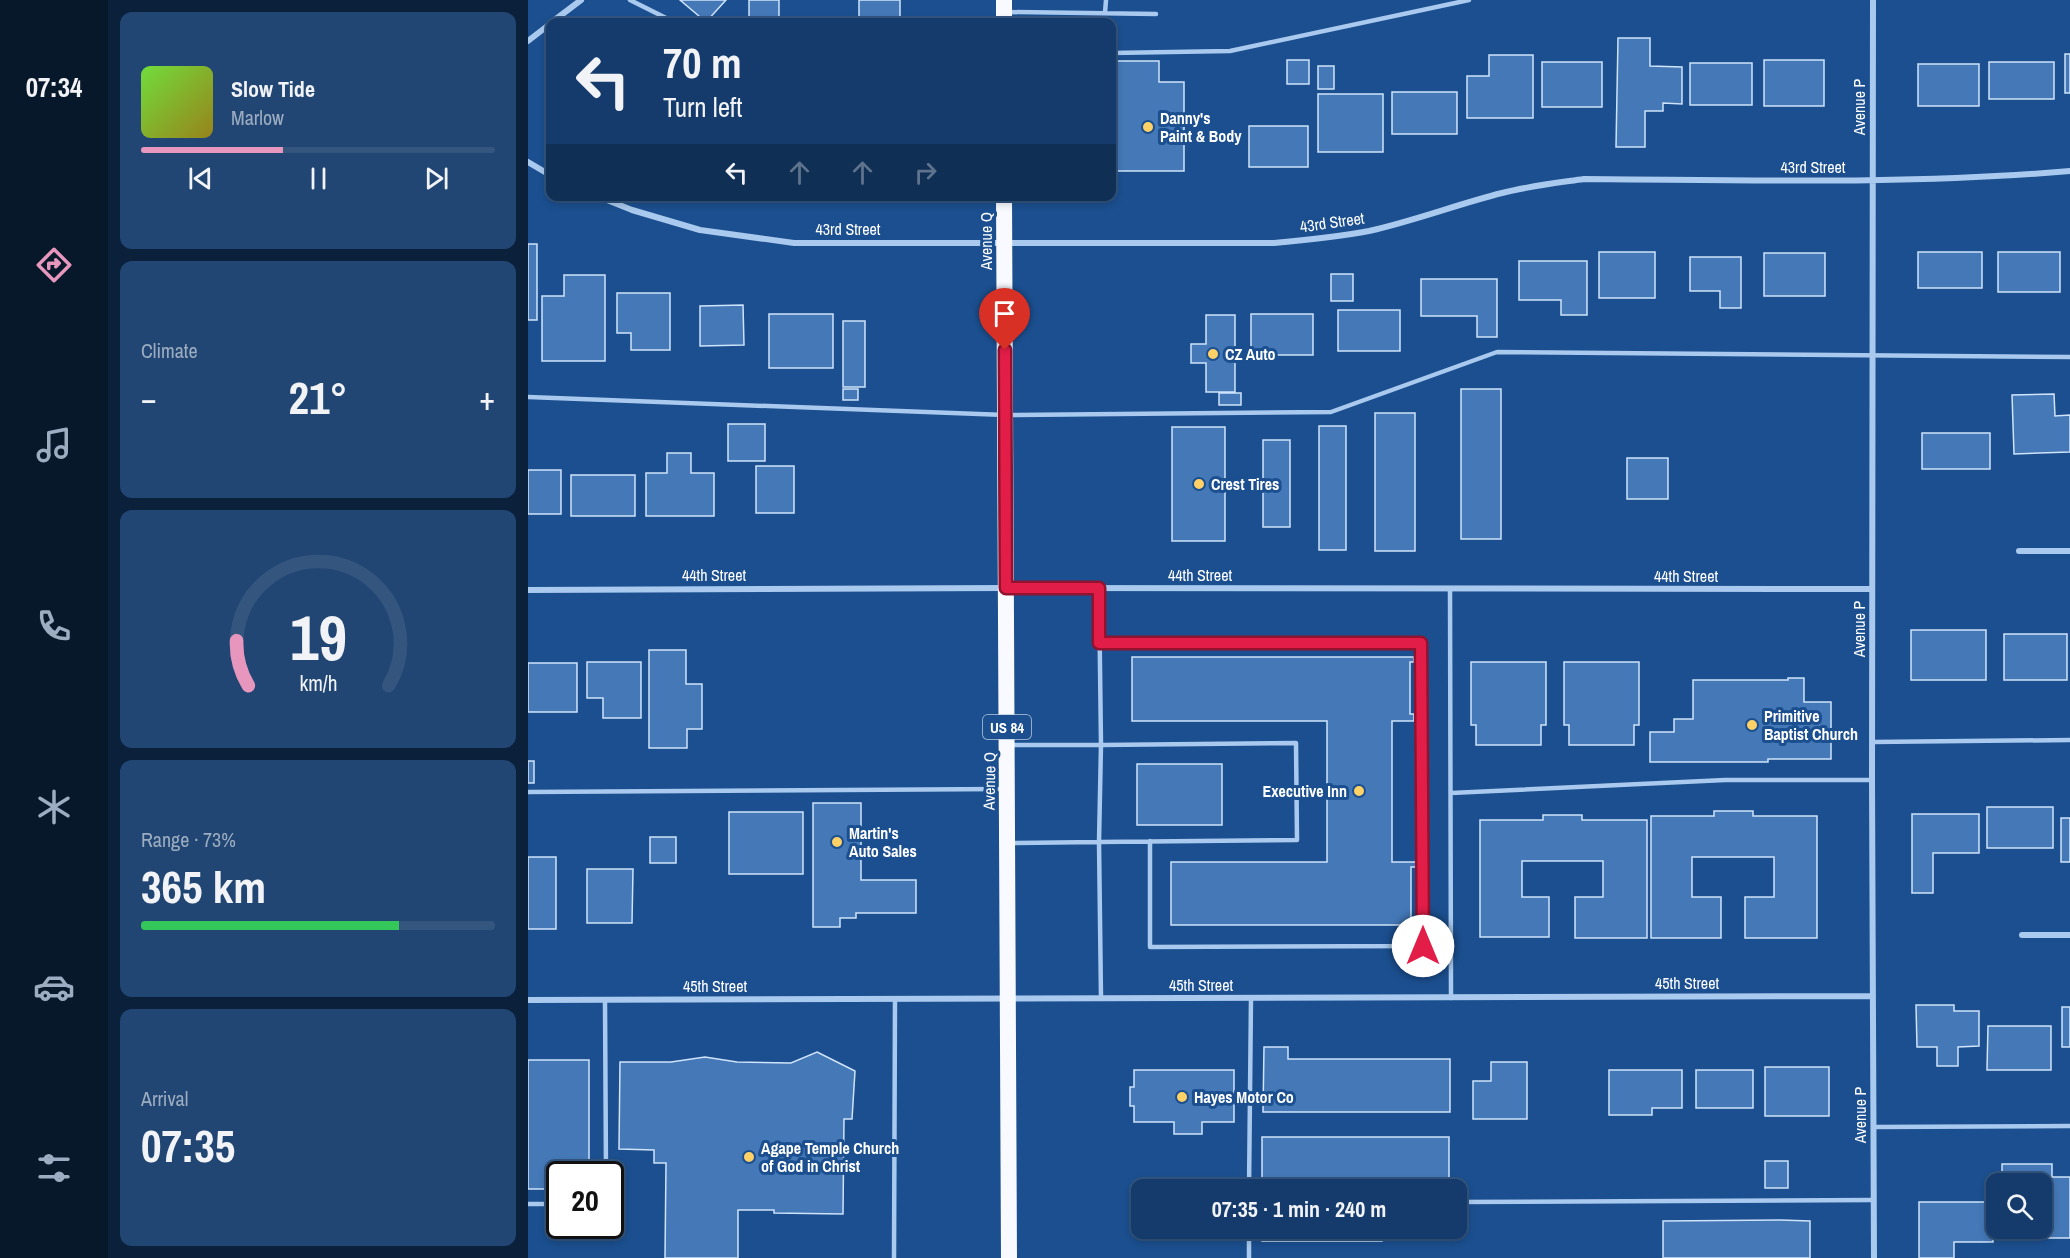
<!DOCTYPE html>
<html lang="en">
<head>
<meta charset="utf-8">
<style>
  body { margin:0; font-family:"Archivo Narrow",sans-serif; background:#214673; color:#f1f3f6; height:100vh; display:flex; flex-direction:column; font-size:22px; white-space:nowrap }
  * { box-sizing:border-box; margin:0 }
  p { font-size:20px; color:#9dadc1 }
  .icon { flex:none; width:33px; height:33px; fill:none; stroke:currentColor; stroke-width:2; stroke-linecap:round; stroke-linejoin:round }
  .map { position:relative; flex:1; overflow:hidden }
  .panel { display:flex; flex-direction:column; gap:12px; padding:12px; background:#0b203b; width:420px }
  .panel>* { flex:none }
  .guide { position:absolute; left:18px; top:18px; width:570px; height:183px; border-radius:12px; box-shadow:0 3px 9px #0003,0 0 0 2px #33557e; background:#143b6b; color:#f1f3f6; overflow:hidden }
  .controls { position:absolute; left:1458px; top:1173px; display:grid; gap:12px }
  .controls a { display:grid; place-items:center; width:66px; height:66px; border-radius:12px; background:#143b6b; box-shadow:0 3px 9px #0003,0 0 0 2px #33557e; font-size:30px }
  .speed { position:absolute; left:18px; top:1161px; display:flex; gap:12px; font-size:30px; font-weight:700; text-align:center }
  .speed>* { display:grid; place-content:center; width:78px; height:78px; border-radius:50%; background:#143b6b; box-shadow:0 3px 9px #0003,0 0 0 2px #33557e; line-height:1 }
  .speed .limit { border:3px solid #111; border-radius:9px; background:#fff; color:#111 }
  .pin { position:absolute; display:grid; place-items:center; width:51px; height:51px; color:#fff; margin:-62px -26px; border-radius:50% 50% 50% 0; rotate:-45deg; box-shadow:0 0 6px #0007 }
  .pin .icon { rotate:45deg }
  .me { position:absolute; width:66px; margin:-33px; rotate:0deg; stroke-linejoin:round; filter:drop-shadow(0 0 4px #0008) }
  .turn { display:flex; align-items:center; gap:21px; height:126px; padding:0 18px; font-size:27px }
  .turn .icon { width:78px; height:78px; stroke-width:2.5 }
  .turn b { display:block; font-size:42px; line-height:51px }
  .lanes { display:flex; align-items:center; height:57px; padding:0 18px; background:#0003; justify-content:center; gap:30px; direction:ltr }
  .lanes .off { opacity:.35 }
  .big { font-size:45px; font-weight:700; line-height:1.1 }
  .panel .tile { flex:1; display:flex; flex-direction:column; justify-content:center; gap:9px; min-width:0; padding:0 21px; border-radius:12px; background:#214673 }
  .panel .dial { align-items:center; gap:0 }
  .dial svg { height:156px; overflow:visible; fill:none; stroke:#33557e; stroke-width:7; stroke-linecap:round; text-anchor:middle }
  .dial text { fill:#f1f3f6; stroke:none }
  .song { display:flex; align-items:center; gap:18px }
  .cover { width:72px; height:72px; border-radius:9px; background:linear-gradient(135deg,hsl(100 70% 55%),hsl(50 70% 35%)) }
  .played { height:6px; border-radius:3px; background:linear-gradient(90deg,#e797bd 40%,#33557e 40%) }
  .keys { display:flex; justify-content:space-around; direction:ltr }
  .heat { display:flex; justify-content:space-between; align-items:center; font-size:33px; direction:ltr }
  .charge { height:9px; border-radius:4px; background:linear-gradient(90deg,#34c759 73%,#33557e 0) }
  .trip { position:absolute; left:603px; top:1179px; width:336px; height:60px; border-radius:12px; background:#143b6b; box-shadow:0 3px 9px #0003,0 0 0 2px #33557e; font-weight:700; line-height:60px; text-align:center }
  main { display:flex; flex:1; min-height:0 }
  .menu { display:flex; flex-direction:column; width:108px; justify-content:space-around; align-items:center; background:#08182b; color:#9dadc1 }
  .menu .icon { width:42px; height:42px }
  .menu .selected { color:#e797bd }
  .menu b { font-size:27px; color:#f1f3f6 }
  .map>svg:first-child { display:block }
</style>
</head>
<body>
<main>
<nav class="menu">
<b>07:34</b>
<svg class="icon selected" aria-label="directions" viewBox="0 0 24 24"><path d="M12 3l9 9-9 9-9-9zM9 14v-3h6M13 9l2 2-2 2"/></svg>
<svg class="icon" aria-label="music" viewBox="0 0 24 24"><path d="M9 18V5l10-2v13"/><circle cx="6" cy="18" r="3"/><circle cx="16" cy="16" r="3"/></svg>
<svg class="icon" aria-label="phone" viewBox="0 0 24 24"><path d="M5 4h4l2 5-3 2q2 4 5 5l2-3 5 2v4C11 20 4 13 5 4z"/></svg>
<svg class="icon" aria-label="climate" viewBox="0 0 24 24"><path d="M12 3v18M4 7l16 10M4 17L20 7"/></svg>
<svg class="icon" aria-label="car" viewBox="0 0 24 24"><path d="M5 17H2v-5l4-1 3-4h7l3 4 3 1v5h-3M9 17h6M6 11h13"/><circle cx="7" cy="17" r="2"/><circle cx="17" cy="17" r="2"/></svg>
<svg class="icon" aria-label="filters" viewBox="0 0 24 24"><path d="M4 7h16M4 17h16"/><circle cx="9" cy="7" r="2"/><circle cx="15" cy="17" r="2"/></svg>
</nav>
<section class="panel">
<div class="tile">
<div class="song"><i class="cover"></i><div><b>Slow Tide</b><p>Marlow</p></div></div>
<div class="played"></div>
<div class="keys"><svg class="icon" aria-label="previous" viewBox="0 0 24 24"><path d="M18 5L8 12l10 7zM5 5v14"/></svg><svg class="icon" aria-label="pause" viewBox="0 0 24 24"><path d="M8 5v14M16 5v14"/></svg><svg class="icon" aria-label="next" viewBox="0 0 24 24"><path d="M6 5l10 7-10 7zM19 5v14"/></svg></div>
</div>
<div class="tile"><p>Climate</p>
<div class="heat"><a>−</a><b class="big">21°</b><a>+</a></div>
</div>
<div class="tile dial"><svg viewBox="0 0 100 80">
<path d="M14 69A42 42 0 1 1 86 69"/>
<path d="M14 69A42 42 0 0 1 8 46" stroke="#e797bd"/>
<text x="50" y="56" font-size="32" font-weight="700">19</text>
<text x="50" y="72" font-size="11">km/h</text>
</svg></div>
<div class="tile"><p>Range · 73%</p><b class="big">365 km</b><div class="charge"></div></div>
<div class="tile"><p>Arrival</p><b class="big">07:35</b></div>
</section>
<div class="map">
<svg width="1542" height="1258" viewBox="0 0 1542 1258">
  <rect width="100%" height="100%" fill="#1b4f8f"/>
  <!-- building -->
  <path fill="#4478b7" stroke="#cfe3fa" stroke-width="1.5" d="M152,0h46l-20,22z
    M221,0h30v22h-30z
    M331,0h41v22h-41z
    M1090,38h32v28l32,1v37l-19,-1v8h-18v36h-29z
    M1537,54h5v39h-5z
    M961,55h44v63h-66v-42h22z
    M759,60h22v24h-22z
    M1236,60h60v46h-60z
    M584,61h47v21h25v89h-72z
    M1014,62h60v45h-60z
    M1461,62h65v37h-65z
    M1162,63h62v42h-62z
    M1390,64h61v42h-61z
    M790,66h16v23h-16z
    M864,92h65v42h-65z
    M790,94h65v58h-65z
    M721,126h59v41h-59z
    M0,244h9v76h-9z
    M1071,252h56v46h-56z
    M1390,252h64v36h-64z
    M1470,252h62v40h-62z
    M1236,253h61v43h-61z
    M1162,257h51v51h-21v-17h-30z
    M991,261h68v54h-26v-15h-42z
    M803,274h22v27h-22z
    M36,275h41v86h-63v-65h22z
    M893,279h76v58h-20v-21h-56z
    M89,293h53v57h-39v-17h-14z
    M215,305l1,40 -44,1v-40z
    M810,310h62v41h-62z
    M241,314h64v54h-64z
    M723,314h62v41h-62z
    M678,315h29v77h-29v-29h-15v-19h15z
    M315,321h22v66h-22z
    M315,389h15v11h-15z
    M933,389h40v150h-40z
    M691,393h22v12h-22z
    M1526,394l1,22 15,-1v37l-56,2 -2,-59z
    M847,413h40v138h-40z
    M200,424h37v37h-37z
    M791,426h27v124h-27z
    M644,427h53v114h-53z
    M1394,433h68v36h-68z
    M735,440h27v87h-27z
    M139,453h24v20h23v43h-68v-43h21z
    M1099,458h41v41h-41z
    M228,466h38v47h-38z
    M0,470h33v44h-33z
    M43,475h64v41h-64z
    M1383,630h75v50h-75z
    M1476,634h63v46h-63z
    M121,650h37v34h16v45h-15v19h-38z
    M604,657h282v5h-4v52h4v7h-22v141h24v5h-5v53h3v5h-243v-63h156v-141h-195z
    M59,662h54v56h-38v-20h-16z
    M943,662h75v63h-5v20h-65v-20h-5z
    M1036,662h75v63h-5v20h-65v-20h-5z
    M0,663h49v49h-49z
    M1260,678h16v24h27v57h-63v3h-118v-30h24v-13h19v-39h95z
    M0,761h6v22h-6z
    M609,764h85v61h-85z
    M285,803h48v77h55v33h-60v5h-16v9h-27z
    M1459,807h66v41h-66z
    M1186,811h39v5h64v122h-72v-41h29v-40h-82v40h29v41h-70v-122h63z
    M201,812h74v62h-74z
    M1384,814h67v39h-46v40h-21z
    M1015,815h39v5h65v118h-72v-41h28v-36h-81v36h27v40h-69v-117h63z
    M1533,818h9v44h-9z
    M122,837h26v26h-26z
    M0,857h28v72h-28z
    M59,869h46l-1,54h-45z
    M1388,1005h38v6h25v35l-21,1v19h-21v-19h-20z
    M1534,1007h8v40h-8z
    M1460,1026h63v44h-64z
    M736,1047h24v12h162v53h-187z
    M289,1052l38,19 -3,48h-8l-1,95 -69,-1v-3h-36v48h-73l1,-95h-12v-13l-35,-1 1,-87h51l34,-5 32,5 54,1z
    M0,1060h61v114h-29v15h-32z
    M963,1062h36v57h-54v-38h18z
    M1237,1067h64v49h-64z
    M606,1070h100v52h-32v12h-28v-12h-40v-16h-4v-19h4z
    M1081,1070h73v38h-30v7h-43z
    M1168,1070h57v38h-57z
    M734,1137h187v53h-187z
    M1237,1161h23v27h-23z
    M1474,1164h50v13h18v61h-42v-10h14v-44h-40z
    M1391,1202h74v40h-39v16h-35z
    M1253,1220l29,1v37h-147v-37z
    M728,1228h126v13h-120l-6,-7z"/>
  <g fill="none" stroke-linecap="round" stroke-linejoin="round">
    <!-- service -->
    <path stroke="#a9c9ee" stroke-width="4.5" d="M102,0l44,22
      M479,12l149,2
      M577,13l1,-13
      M584,53l118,-2 239,-51
      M0,397l477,18 326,-3 166,-60 573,5
      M571,588l2,157 195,-2 1,97 -198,2 2,156
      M922,589l1,409
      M571,643h322l2,303 -273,1v-106
      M1344,742l198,-2
      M0,792l475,-3
      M923,793l274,-13h147
      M481,843l90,-1 2,-97h-90
      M77,1000l1,174
      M1346,1127l196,-1
      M721,1190l2,-192
      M928,1202l418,-2
      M0,1204h32
      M721,1228v30
      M366,1258l1,-259"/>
    <!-- minor -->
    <path stroke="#a9c9ee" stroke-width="6" d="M1345,0l-1,780 2,478
      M24,22l29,-22
      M0,41l22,-17
      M0,162l22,13
      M69,196l35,14 68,20 94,13h480c32,-3 64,-6 95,-12 45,-10 89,-27 133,-38 27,-7 54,-10 82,-14 162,1 324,6 486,-8
      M1491,551h51
      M0,590l478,-2 866,1
      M1494,935h48
      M0,1000l1345,-4"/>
    <!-- trunk -->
    <path stroke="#f8faff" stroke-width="16" d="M476,0v22
      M476,196l5,1062"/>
  </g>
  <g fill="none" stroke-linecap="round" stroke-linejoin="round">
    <defs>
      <path id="route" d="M477,350l1,238h93v55h322l2,303"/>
    </defs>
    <!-- route casing -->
    <use href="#route" stroke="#92132f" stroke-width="15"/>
    <!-- route -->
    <use href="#route" stroke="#e11d48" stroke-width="10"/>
  </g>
  <!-- markers -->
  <g fill="#ffd166" stroke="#1b4f8f" stroke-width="2">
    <circle cx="620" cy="127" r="6"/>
    <circle cx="685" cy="354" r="6"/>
    <circle cx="671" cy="484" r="6"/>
    <circle cx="1224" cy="725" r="6"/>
    <circle cx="831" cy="791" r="6"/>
    <circle cx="309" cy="842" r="6"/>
    <circle cx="654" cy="1097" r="6"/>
    <circle cx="221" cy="1157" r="6"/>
  </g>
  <g text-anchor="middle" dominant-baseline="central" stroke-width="6" stroke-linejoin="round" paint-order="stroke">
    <!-- shield labels -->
    <rect fill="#1b4f8f" stroke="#bbcadd" stroke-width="1.5" x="455" y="715" width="48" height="24" rx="4.5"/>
    <g font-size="15" font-weight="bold" fill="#fff">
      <text x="479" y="727">US 84</text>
    </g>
    <!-- street labels -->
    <g font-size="16" fill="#fff" stroke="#1b4f8f">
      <text transform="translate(1331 107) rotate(-90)">Avenue P</text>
      <text x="1285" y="167">43rd Street</text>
      <text transform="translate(804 222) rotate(-8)">43rd Street</text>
      <text x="320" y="229">43rd Street</text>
      <text transform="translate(458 241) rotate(-90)">Avenue Q</text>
      <text x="186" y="575">44th Street</text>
      <text x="672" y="575">44th Street</text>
      <text x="1158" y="576">44th Street</text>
      <text transform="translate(1331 629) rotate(-90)">Avenue P</text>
      <text transform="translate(461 781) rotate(-89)">Avenue Q</text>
      <text x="1159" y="983">45th Street</text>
      <text x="673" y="985">45th Street</text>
      <text x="187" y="986">45th Street</text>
      <text transform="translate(1332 1115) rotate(-90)">Avenue P</text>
    </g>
    <!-- poi labels -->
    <g font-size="16" font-weight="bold" fill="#fff" stroke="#1b4f8f" text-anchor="start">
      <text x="632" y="118">Danny's<tspan x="632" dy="18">Paint &amp; Body</tspan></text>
      <text x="697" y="354">CZ Auto</text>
      <text x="683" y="484">Crest Tires</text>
      <text x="1236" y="716">Primitive<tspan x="1236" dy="18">Baptist Church</tspan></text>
      <text x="819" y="791" text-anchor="end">Executive Inn</text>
      <text x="321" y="833">Martin's<tspan x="321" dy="18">Auto Sales</tspan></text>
      <text x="666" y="1097">Hayes Motor Co</text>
      <text x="233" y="1148">Agape Temple Church<tspan x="233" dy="18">of God in Christ</tspan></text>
    </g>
  </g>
</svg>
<div class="controls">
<a><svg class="icon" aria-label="search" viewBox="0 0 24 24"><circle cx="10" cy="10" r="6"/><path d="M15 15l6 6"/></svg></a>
</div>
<div class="speed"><div class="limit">20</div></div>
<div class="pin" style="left:477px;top:350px;background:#d93025"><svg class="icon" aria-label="arrive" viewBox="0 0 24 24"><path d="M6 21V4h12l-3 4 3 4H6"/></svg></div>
<svg class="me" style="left:895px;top:946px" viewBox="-20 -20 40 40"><circle r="19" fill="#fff"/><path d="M0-13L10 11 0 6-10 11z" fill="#e11d48"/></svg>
<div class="trip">07:35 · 1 min · 240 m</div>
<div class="guide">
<div class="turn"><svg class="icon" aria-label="left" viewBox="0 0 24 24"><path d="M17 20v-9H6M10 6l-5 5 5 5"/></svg><div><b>70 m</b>Turn left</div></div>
<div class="lanes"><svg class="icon" aria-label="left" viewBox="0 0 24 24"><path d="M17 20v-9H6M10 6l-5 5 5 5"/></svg><svg class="icon off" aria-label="ahead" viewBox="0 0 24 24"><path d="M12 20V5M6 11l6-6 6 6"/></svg><svg class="icon off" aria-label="ahead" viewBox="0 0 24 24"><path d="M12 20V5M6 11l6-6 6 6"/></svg><svg class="icon off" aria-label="right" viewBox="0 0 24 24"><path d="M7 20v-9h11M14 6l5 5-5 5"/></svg></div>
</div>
</div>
</main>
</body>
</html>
